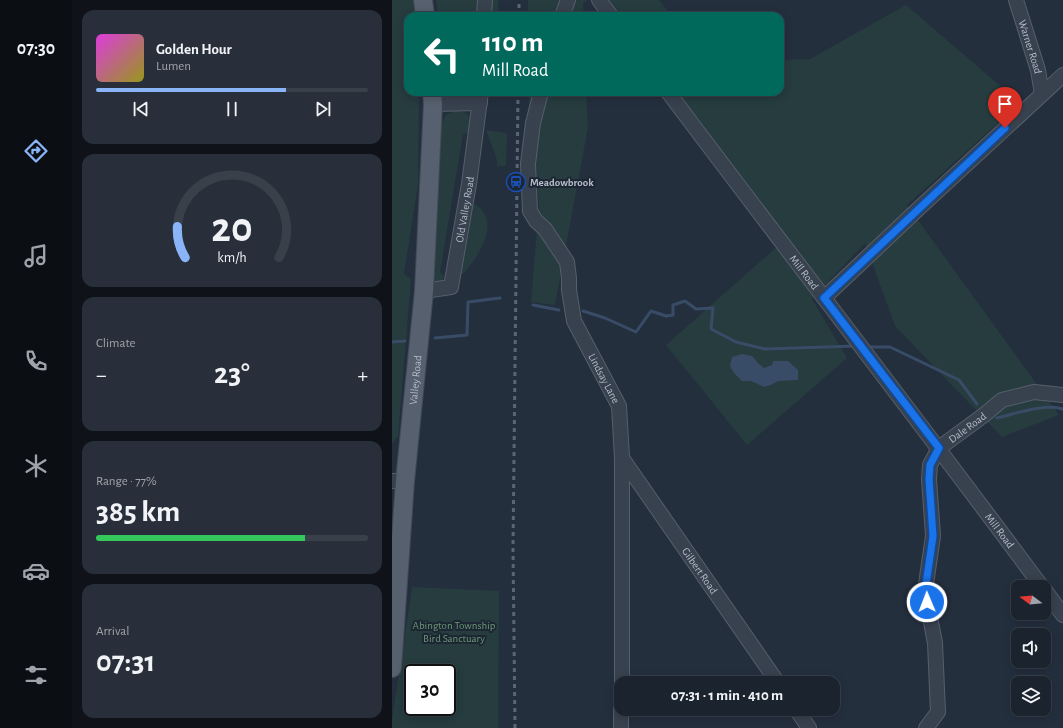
<!DOCTYPE html>
<html lang="en">
<head>
<meta charset="utf-8">
<style>
  body { margin:0; font-family:"Alegreya Sans",sans-serif; background:#282f3a; color:#f1f3f6; height:100vh; display:flex; flex-direction:column; font-size:15px; white-space:nowrap }
  * { box-sizing:border-box; margin:0 }
  p { font-size:13px; color:#a0a4aa }
  .icon { flex:none; width:22px; height:22px; fill:none; stroke:currentColor; stroke-width:2; stroke-linecap:round; stroke-linejoin:round }
  .map { position:relative; flex:1; overflow:hidden }
  .details { display:flex; flex-direction:column; gap:10px; padding:10px; background:#0f1319; width:320px }
  .details>* { flex:none }
  .top-card { position:absolute; left:12px; top:12px; width:380px; height:84px; border-radius:12px; box-shadow:0 2px 10px #0003,0 0 0 1px #39404a; background:#00695c; color:#fff; overflow:hidden }
  .needle { width:26px; rotate:286deg }
  .fabs { position:absolute; left:619px; top:580px; display:grid; gap:8px }
  .fabs a { display:grid; place-items:center; width:40px; height:40px; border-radius:8px; background:#1b232e; box-shadow:0 2px 10px #0003,0 0 0 1px #39404a; font-size:20px }
  .speed { position:absolute; left:12px; top:664px; display:flex; gap:8px; font-size:20px; font-weight:700; text-align:center }
  .speed>* { display:grid; place-content:center; width:52px; height:52px; border-radius:50%; background:#1b232e; box-shadow:0 2px 10px #0003,0 0 0 1px #39404a; line-height:1 }
  .speed .limit { border:2px solid #111; border-radius:6px; background:#fff; color:#111 }
  .pin { position:absolute; display:grid; place-items:center; width:34px; height:34px; color:#fff; margin:-41px -17px; border-radius:50% 50% 50% 0; rotate:-45deg; box-shadow:0 0 4px #0007 }
  .pin .icon { rotate:45deg }
  .me { position:absolute; width:44px; margin:-22px; rotate:359deg; stroke-linejoin:round; filter:drop-shadow(0 0 3px #0008) }
  .turn { display:flex; align-items:center; gap:14px; height:84px; padding:0 12px; font-size:18px }
  .turn .icon { width:52px; height:52px; stroke-width:2.5 }
  .turn b { display:block; font-size:28px; line-height:34px }
  .big { font-size:30px; font-weight:600; line-height:1.1 }
  .details .widget { flex:1; display:flex; flex-direction:column; justify-content:center; gap:6px; min-width:0; padding:0 14px; border-radius:12px; background:#282f3a }
  .details .dial { align-items:center; gap:0 }
  .dial svg { height:104px; overflow:visible; fill:none; stroke:#39404a; stroke-width:7; stroke-linecap:round; text-anchor:middle }
  .dial text { fill:#f1f3f6; stroke:none }
  .song { display:flex; align-items:center; gap:12px }
  .cover { width:48px; height:48px; border-radius:6px; background:linear-gradient(135deg,hsl(300 70% 55%),hsl(60 70% 35%)) }
  .played { height:4px; border-radius:2px; background:linear-gradient(90deg,#8ab4f8 70%,#39404a 70%) }
  .keys { display:flex; justify-content:space-around; direction:ltr }
  .heat { display:flex; justify-content:space-between; align-items:center; font-size:22px; direction:ltr }
  .charge { height:6px; border-radius:3px; background:linear-gradient(90deg,#34c759 77%,#39404a 0) }
  .trip { position:absolute; left:222px; top:676px; width:226px; height:40px; border-radius:12px; background:#1b232e; box-shadow:0 2px 10px #0003,0 0 0 1px #39404a; font-weight:600; line-height:40px; text-align:center }
  main { display:flex; flex:1; min-height:0 }
  .tabs { display:flex; flex-direction:column; width:72px; justify-content:space-around; align-items:center; background:#0b0e12; color:#a0a4aa }
  .tabs .icon { width:28px; height:28px }
  .tabs .current { color:#8ab4f8 }
  .tabs b { font-size:18px; color:#f1f3f6 }
  .map>svg:first-child { display:block }
</style>
</head>
<body>
<main>
<nav class="tabs">
<b>07:30</b>
<svg class="icon current" aria-label="directions" viewBox="0 0 24 24"><path d="M12 3l9 9-9 9-9-9zM9 14v-3h6M13 9l2 2-2 2"/></svg>
<svg class="icon" aria-label="music" viewBox="0 0 24 24"><path d="M9 18V5l10-2v13"/><circle cx="6" cy="18" r="3"/><circle cx="16" cy="16" r="3"/></svg>
<svg class="icon" aria-label="phone" viewBox="0 0 24 24"><path d="M5 4h4l2 5-3 2q2 4 5 5l2-3 5 2v4C11 20 4 13 5 4z"/></svg>
<svg class="icon" aria-label="climate" viewBox="0 0 24 24"><path d="M12 3v18M4 7l16 10M4 17L20 7"/></svg>
<svg class="icon" aria-label="car" viewBox="0 0 24 24"><path d="M5 17H2v-5l4-1 3-4h7l3 4 3 1v5h-3M9 17h6M6 11h13"/><circle cx="7" cy="17" r="2"/><circle cx="17" cy="17" r="2"/></svg>
<svg class="icon" aria-label="filters" viewBox="0 0 24 24"><path d="M4 7h16M4 17h16"/><circle cx="9" cy="7" r="2"/><circle cx="15" cy="17" r="2"/></svg>
</nav>
<section class="details">
<div class="widget">
<div class="song"><i class="cover"></i><div><b>Golden Hour</b><p>Lumen</p></div></div>
<div class="played"></div>
<div class="keys"><svg class="icon" aria-label="previous" viewBox="0 0 24 24"><path d="M18 5L8 12l10 7zM5 5v14"/></svg><svg class="icon" aria-label="pause" viewBox="0 0 24 24"><path d="M8 5v14M16 5v14"/></svg><svg class="icon" aria-label="next" viewBox="0 0 24 24"><path d="M6 5l10 7-10 7zM19 5v14"/></svg></div>
</div>
<div class="widget dial"><svg viewBox="0 0 100 80">
<path d="M14 69A42 42 0 1 1 86 69"/>
<path d="M14 69A42 42 0 0 1 8 45" stroke="#8ab4f8"/>
<text x="50" y="56" font-size="32" font-weight="700">20</text>
<text x="50" y="72" font-size="11">km/h</text>
</svg></div>
<div class="widget"><p>Climate</p>
<div class="heat"><a>−</a><b class="big">23°</b><a>+</a></div>
</div>
<div class="widget"><p>Range · 77%</p><b class="big">385 km</b><div class="charge"></div></div>
<div class="widget"><p>Arrival</p><b class="big">07:31</b></div>
</section>
<div class="map">
<svg width="671" height="728" viewBox="0 0 671 728">
  <rect width="100%" height="100%" fill="#242f3e"/>
  <!-- green -->
  <path fill="#263c3f" fill-rule="evenodd" d="M0,0h24l2,16h-10v76h11l-1,92 -14,90 7,5 -13,157 -6,8z
    M44,0h62v16h-60z
    M136,0h59l-4,3 1,13h-56z
    M212,0h55l13,16h-55z
    M514,5l114,98 -113,102 152,210 -57,22 -107,-111 -30,-83 -53,56 35,59 -100,87 -81,-100 122,-108 -112,-145h104v-32l30,-1z
    M136,92h58l2,35 -33,178 -24,-3 8,-97z
    M63,111c14,0 18,7 17,21l-9,2 -23,138 5,5 -3,4c-5,2 -7,1 -9,-4l9,-154 4,-8z
    M94,130l21,3 -1,33h-9v-6z
    M83,204c2,2 6,4 7,6 16,19 -6,49 -19,64l-4,-1 13,-67z
    M20,587l87,4 -1,137h-106v-8zM21,673h34v34h-34z"/>
  <!-- water -->
  <path fill="#394c67" d="M350,354l10,2 7,8 5,4 8,-3 1,-4h15l10,9v10l-20,1 -7,4 -7,2 -13,-6h-9l-8,-8 -4,-7 2,-9z"/>
  <g fill="none" stroke-linecap="round" stroke-linejoin="round">
    <!-- stream -->
    <path stroke="#394c67" stroke-width="3" d="M141,305l26,5
      M191,311l22,7 31,14 15,-21 15,5 7,-1v-10l12,-4 11,8 17,-1 -2,21 25,13 29,7 90,-3
      M43,338l32,-3 1,-33 32,-4
      M0,342l13,-1
      M474,347h24l69,33 18,24
      M605,418c17,-4 49,-15 66,-9"/>
    <defs>
      <g id="minor">
        <path d="M207,0l12,16"/>
        <path id="s1" d="M624,0l22,70 4,24"/>
        <path d="M92,16l1,-16"/>
        <path d="M170,16l6,-16"/>
        <path id="s2" d="M149,92l-8,31 -5,41 2,47 6,10 9,8 22,33 2,16v12l5,31 45,85 3,52v225"/>
        <path id="s3" d="M276,92c124,165 251,329 374,495"/>
        <path d="M41,104l47,-1"/>
        <path id="s4" d="M32,291l27,-4 18,-103 12,-92"/>
        <path d="M432,298l92,-87 147,-136"/>
        <path id="s5" d="M230,458l156,225"/>
        <path d="M0,481h13"/>
        <path d="M652,589l19,26"/>
        <path d="M404,709l13,19"/>
        <path d="M229,728v-19"/>
        <path id="s6" d="M534,728l12,-16 -3,-69 -10,-52 8,-55 -4,-57 1,-14 9,-17 45,-33 18,-15 32,-8 29,3"/>
      </g>
      <g id="major">
        <path d="M31,0l2,16"/>
        <path id="s7" d="M0,668l13,-187 19,-190 9,-187 -1,-12"/>
      </g>
    </defs>
    <!-- minor casing -->
    <use href="#minor" stroke="#565f6c" stroke-width="16"/>
    <!-- major casing -->
    <use href="#major" stroke="#414a57" stroke-width="20"/>
    <!-- minor -->
    <use href="#minor" stroke="#38414e" stroke-width="14"/>
    <!-- major -->
    <use href="#major" stroke="#56606e" stroke-width="18"/>
    <!-- rail -->
    <path stroke="#5a6575" stroke-width="3" stroke-dasharray="4 4" stroke-linecap="butt" d="M127,16v-16
      M123,728l-2,-180 5,-456"/>
  </g>
  <g fill="none" stroke-linecap="round" stroke-linejoin="round">
    <defs>
      <path id="route" d="M535,602l-2,-11 8,-55 -4,-57 1,-14 9,-17 -115,-150 181,-170"/>
    </defs>
    <!-- route casing -->
    <use href="#route" stroke="#114b97" stroke-width="10"/>
    <!-- route -->
    <use href="#route" stroke="#1a73e8" stroke-width="7"/>
  </g>
  <!-- icons -->
  <defs>
    <symbol id="station-ring" viewBox="-11 -11 22 22"><circle r="9.5" fill="#1d2633" stroke="#1a4fb4" stroke-width="1.5"/><path d="M-3-6H3Q5-6 5-4V2Q5 4 3 4L4.5 6H3L1.5 4h-3L-3 6H-4.5L-3 4Q-5 4-5 2V-4Q-5-6-3-6ZM-3.5-4v3h7v-3ZM-3.5 1v1.5H-2V1ZM2 1v1.5H3.5V1Z" fill="#1a4fb4"/></symbol>
  </defs>
  <g fill-rule="evenodd">
    <use href="#station-ring" x="113" y="171" width="22" height="22"/>
  </g>
  <g text-anchor="middle" dominant-baseline="central" stroke-width="4" stroke-linejoin="round" paint-order="stroke">
    <!-- street labels -->
    <g font-size="11" fill="#b4bcc9" stroke="#1d2633">
      <text stroke="none"><textPath href="#s1" startOffset="49">Warner Road</textPath></text>
      <text stroke="none"><textPath href="#s4" startOffset="106">Old Valley Road</textPath></text>
      <text stroke="none"><textPath href="#s3" startOffset="226">Mill Road</textPath></text>
      <text stroke="none"><textPath href="#s2" startOffset="308">Lindsay Lane</textPath></text>
      <text stroke="none"><textPath href="#s7" startOffset="289">Valley Road</textPath></text>
      <text stroke="none"><textPath href="#s6" startOffset="323">Dale Road</textPath></text>
      <text stroke="none"><textPath href="#s3" startOffset="550">Mill Road</textPath></text>
      <text stroke="none"><textPath href="#s5" startOffset="137">Gilbert Road</textPath></text>
    </g>
    <!-- poi labels -->
    <g font-size="11" font-weight="bold" fill="#b4bcc9" stroke="#1d2633" text-anchor="start">
      <text x="138" y="182">Meadowbrook</text>
    </g>
    <!-- park labels -->
    <g font-size="11" fill="#6b9a76" stroke="#1d2633">
      <text x="62" y="625">Abington Township<tspan x="62" dy="13">Bird Sanctuary</tspan></text>
    </g>
  </g>
</svg>
<div class="fabs">
<a><svg class="needle" viewBox="-14 -14 28 28"><path d="M0-13l5 13h-10z" fill="#e53935"/><path d="M0 13l5-13h-10z" fill="#a0a4aa"/></svg></a>
<a><svg class="icon" aria-label="sound" viewBox="0 0 24 24"><path d="M4 9h4l5-4v14l-5-4H4zM17 9q2 3 0 6"/></svg></a>
<a><svg class="icon" aria-label="layers" viewBox="0 0 24 24"><path d="M12 4l9 5-9 5-9-5zM3 14l9 5 9-5"/></svg></a>
</div>
<div class="speed"><div class="limit">30</div></div>
<div class="pin" style="left:613px;top:128px;background:#d93025"><svg class="icon" aria-label="arrive" viewBox="0 0 24 24"><path d="M6 21V4h12l-3 4 3 4H6"/></svg></div>
<svg class="me" style="left:535px;top:602px" viewBox="-20 -20 40 40"><circle r="17" fill="#1a73e8" stroke="#fff" stroke-width="3"/><path d="M0-11L8 9 0 5-8 9z" fill="#fff"/></svg>
<div class="trip">07:31 · 1 min · 410 m</div>
<div class="top-card">
<div class="turn"><svg class="icon" aria-label="left" viewBox="0 0 24 24"><path d="M17 20v-9H6M10 6l-5 5 5 5"/></svg><div><b>110 m</b>Mill Road</div></div>
</div>
</div>
</main>
</body>
</html>
